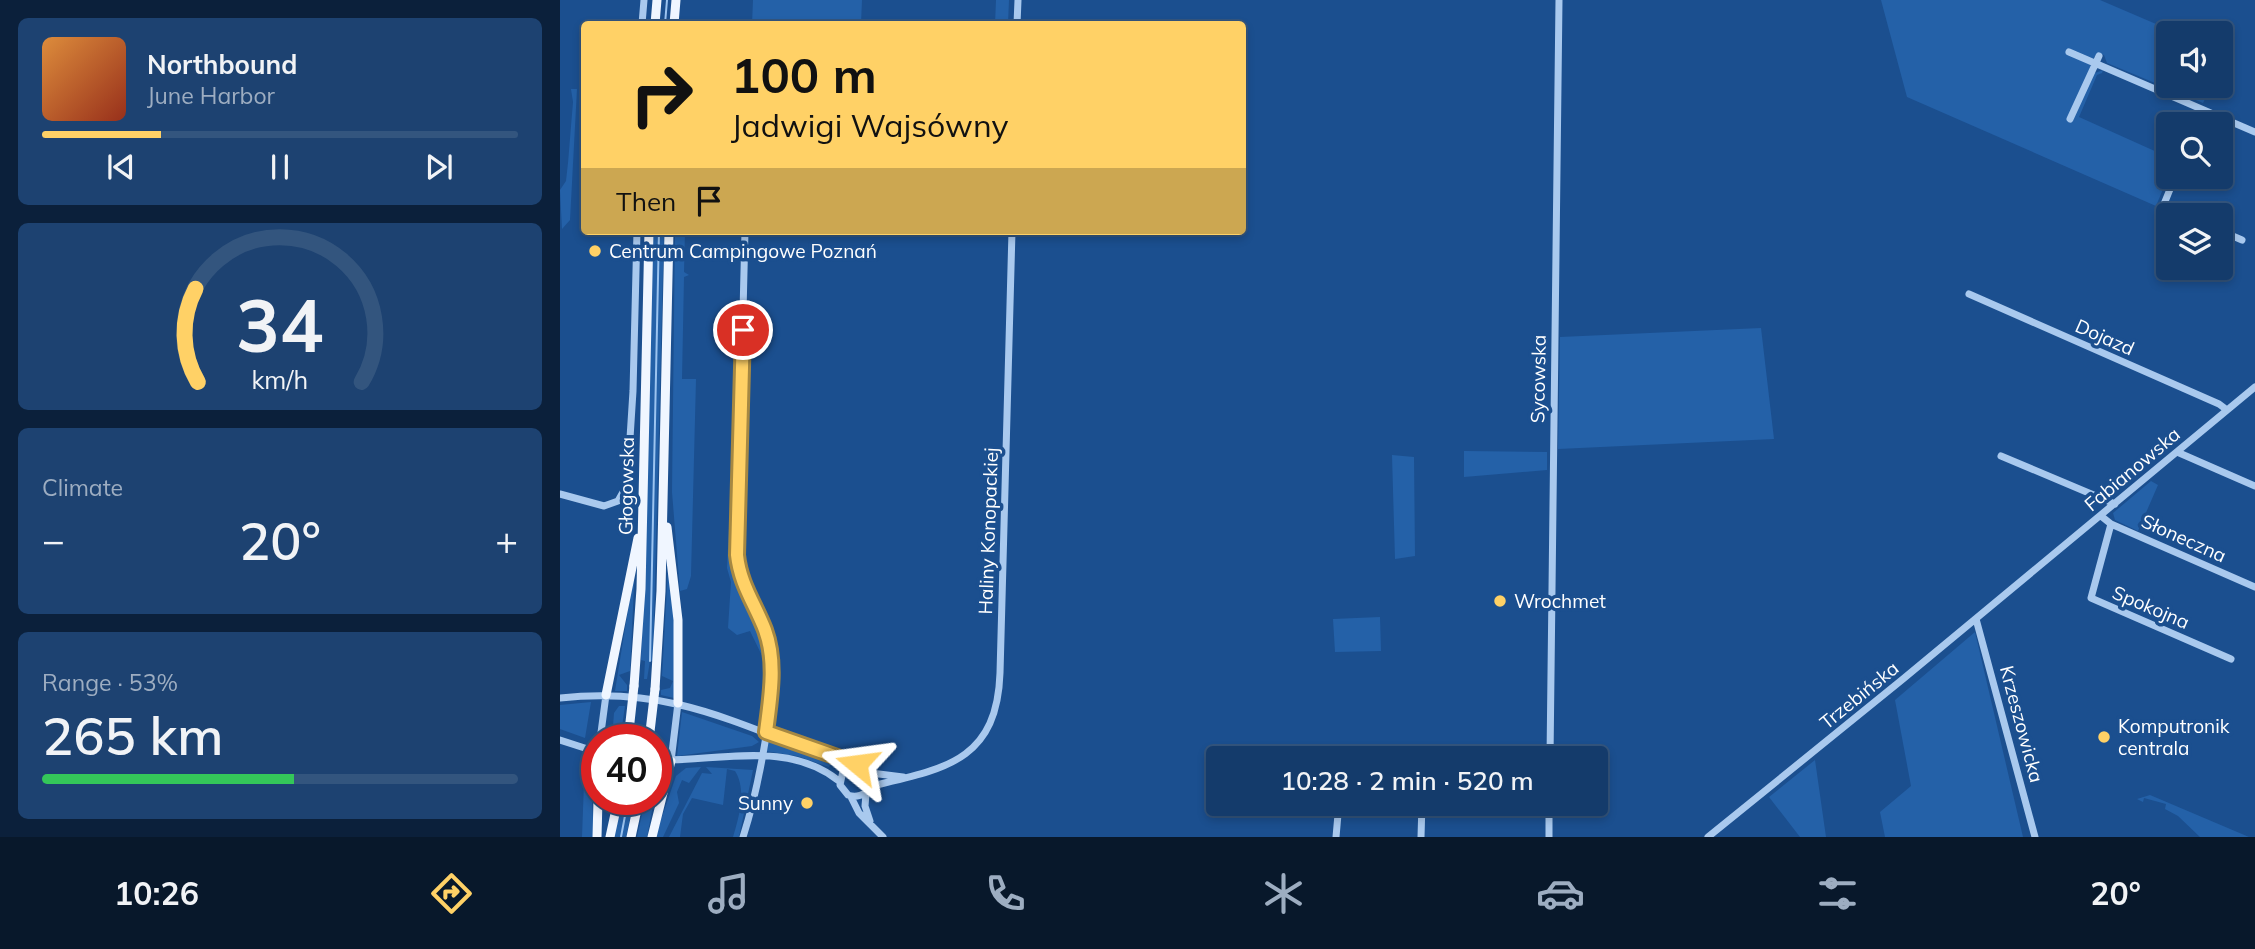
<!DOCTYPE html>
<html lang="en">
<head>
<meta charset="utf-8">
<style>
  body { margin:0; font-family:Mulish,sans-serif; background:#1d4271; color:#f1f3f6; height:100vh; display:flex; flex-direction:column; font-size:26px; white-space:nowrap }
  * { box-sizing:border-box; margin:0 }
  p { font-size:23px; color:#9dadc1 }
  .icon { flex:none; width:38px; height:38px; fill:none; stroke:currentColor; stroke-width:2; stroke-linecap:round; stroke-linejoin:round }
  .map { position:relative; flex:1; overflow:hidden }
  .side { display:flex; flex-direction:column; gap:18px; padding:18px; background:#0b203b; width:560px }
  .side>* { flex:none }
  .hud { position:absolute; left:21px; top:21px; width:665px; height:214px; border-radius:7px; box-shadow:0 4px 10px #0003,0 0 0 2px #33557e; background:#ffd166; color:#111; overflow:hidden }
  .buttons { position:absolute; left:1596px; top:21px; display:grid; gap:14px }
  .buttons a { display:grid; place-items:center; width:77px; height:77px; border-radius:7px; background:#143b6b; box-shadow:0 4px 10px #0003,0 0 0 2px #33557e; font-size:35px }
  .speed { position:absolute; left:21px; top:724px; display:flex; gap:14px; font-size:35px; font-weight:700; text-align:center }
  .speed>* { display:grid; place-content:center; width:91px; height:91px; border-radius:50%; background:#143b6b; box-shadow:0 4px 10px #0003,0 0 0 2px #33557e; line-height:1 }
  .speed .limit { border:10px solid #d22; background:#fff; color:#111 }
  .pin { position:absolute; display:grid; place-items:center; width:60px; height:60px; color:#fff; margin:-30px; border:4px solid #fff; border-radius:50%; box-shadow:0 2px 7px #0007 }
  .me { position:absolute; width:77px; margin:-38px; rotate:286deg; stroke-linejoin:round; filter:drop-shadow(0 0 5px #0008) }
  .turn { display:flex; align-items:center; gap:24px; height:147px; padding:0 35px; font-size:32px }
  .turn .icon { width:91px; height:91px; stroke-width:2.5 }
  .turn b { display:block; font-size:49px; line-height:60px }
  .then { display:flex; align-items:center; height:66px; padding:0 35px; background:#0003; gap:14px; font-size:26px }
  .big { font-size:52px; font-weight:600; line-height:1.1 }
  .side .tile { flex:1; display:flex; flex-direction:column; justify-content:center; gap:10px; min-width:0; padding:0 24px; border-radius:10px; background:#1d4271 }
  .side .dial { align-items:center; gap:0 }
  .dial svg { height:182px; overflow:visible; fill:none; stroke:#33557e; stroke-width:7; stroke-linecap:round; text-anchor:middle }
  .dial text { fill:#f1f3f6; stroke:none }
  .song { display:flex; align-items:center; gap:21px }
  .cover { width:84px; height:84px; border-radius:10px; background:linear-gradient(135deg,hsl(30 70% 55%),hsl(10 70% 35%)) }
  .played { height:7px; border-radius:4px; background:linear-gradient(90deg,#ffd166 25%,#33557e 25%) }
  .keys { display:flex; justify-content:space-around; direction:ltr }
  .heat { display:flex; justify-content:space-between; align-items:center; font-size:38px; direction:ltr }
  .charge { height:10px; border-radius:5px; background:linear-gradient(90deg,#34c759 53%,#33557e 0) }
  .trip { position:absolute; left:646px; top:746px; width:402px; height:70px; border-radius:7px; background:#143b6b; box-shadow:0 4px 10px #0003,0 0 0 2px #33557e; font-weight:600; line-height:70px; text-align:center }
  .menu { display:flex; height:112px; justify-content:space-around; align-items:center; background:#08182b; color:#9dadc1 }
  .menu .icon { width:49px; height:49px }
  .menu .on { color:#ffd166 }
  .menu b { font-size:32px; color:#f1f3f6 }
  main { display:flex; flex:1; min-height:0 }
  .map>svg:first-child { display:block }
</style>
</head>
<body>
<main>
<section class="side">
<div class="tile">
<div class="song"><i class="cover"></i><div><b>Northbound</b><p>June Harbor</p></div></div>
<div class="played"></div>
<div class="keys"><svg class="icon" aria-label="previous" viewBox="0 0 24 24"><path d="M18 5L8 12l10 7zM5 5v14"/></svg><svg class="icon" aria-label="pause" viewBox="0 0 24 24"><path d="M8 5v14M16 5v14"/></svg><svg class="icon" aria-label="next" viewBox="0 0 24 24"><path d="M6 5l10 7-10 7zM19 5v14"/></svg></div>
</div>
<div class="tile dial"><svg viewBox="0 0 100 80">
<path d="M14 69A42 42 0 1 1 86 69"/>
<path d="M14 69A42 42 0 0 1 13 28" stroke="#ffd166"/>
<text x="50" y="56" font-size="32" font-weight="700">34</text>
<text x="50" y="72" font-size="11">km/h</text>
</svg></div>
<div class="tile"><p>Climate</p>
<div class="heat"><a>−</a><b class="big">20°</b><a>+</a></div>
</div>
<div class="tile"><p>Range · 53%</p><b class="big">265 km</b><div class="charge"></div></div>
</section>
<div class="map">
<svg width="1695" height="837" viewBox="0 0 1695 837">
  <rect width="100%" height="100%" fill="#1b4f8f"/>
  <!-- green -->
  <path fill="#2461a8" d="M193,0h109l-1,24h-109z
    M436,0h13l-1,24 -11,-2 -2,2z
    M1321,0h219l77,33h-9v53h43l-8,17 -96,-40 -3,-8 -6,-2 -9,10 6,10 8,-3 -1,3 -5,2 -18,42 89,40v20l-12,29 -249,-109z
    M11,89h6l-7,131 -8,9 -2,-39 6,-9 2,-18 5,-61z
    M93,231h11l-11,430h-3l-3,18h-3l1,-18 -4,-1z
    M115,231h10l-1,41 5,3 -5,2 -2,102h14l-5,197 -4,13 -7,2 -8,-99z
    M1201,328l13,111 -216,10 2,-112z
    M904,451l83,1v18l-83,7z
    M832,455l22,2 1,99 -20,3z
    M1591,481l7,4 -20,46 -23,-11 -2,-7z
    M171,488l3,1c0,29 -5,64 4,93 8,28 36,54 30,86l-18,-37 -13,4 -9,-7 3,-46 -4,-14z
    M109,551l5,73v74l-13,-3v-5l9,-2 3,-7 -11,-5z
    M75,566l-5,105 -11,4 8,10v6h-12z
    M820,617l1,34 -46,1 -2,-33z
    M1415,632l48,205h-138l-5,-25 31,-26 -16,-86z
    M31,702l-6,36 -25,-9v-24z
    M59,706h6l-5,34h-8l2,-27z
    M122,712l70,24 7,6 -7,4 -75,10z
    M207,741l64,22 -2,4 -32,-11 -32,-5z
    M25,756l5,8 4,73h-12z
    M1255,760l11,77h-26l-31,-40z
    M141,767l-12,16 -7,-3 -5,12 2,11 -16,34h-8l21,-61 10,-8z
    M146,767l47,3 -14,67h-6c6,-20 14,-47 2,-66l-8,-2 -4,36 -31,-7 -9,16 -3,23h-11l33,-64 10,1z
    M1590,795l99,42h-49l-22,-21 -13,-7 1,-5 -22,-6 -1,4 -6,-3z
    M62,800h12l-8,37h-12z
    M85,800h9l-7,37h-10z"/>
  <g fill="none" stroke-linecap="round" stroke-linejoin="round">
    <!-- stream -->
    <path stroke="#9cc4f0" stroke-width="2" d="M105,24l2,-24
      M90,661l9,-430
      M61,837l7,-37"/>
    <!-- minor -->
    <path stroke="#a9c9ee" stroke-width="7" d="M82,24l2,-24
      M457,24l1,-24
      M1509,52l186,80
      M1510,119l29,-63
      M1637,124l6,-14
      M1615,177l-11,27 22,11
      M1661,231l21,9
      M1409,294l250,110 8,6
      M1617,452l78,34
      M1441,456l114,48
      M0,494l44,12 14,-5 9,-16 6,-94 4,-160
      M1541,516l10,8 144,63
      M1551,524l-20,74 140,61
      M1416,619l59,218
      M0,698c103,-11 163,19 257,55 12,4 42,8 50,16 16,14 -3,32 -19,26l-8,-10 3,-14 10,-6
      M0,740l37,12
      M40,740l6,-45
      M990,758l9,-758
      M96,760c61,2 131,-21 183,21
      M111,761l7,-58
      M311,773l32,4
      M312,786c71,-17 125,-24 128,-113l12,-442
      M306,794l-1,12 5,15
      M291,797l8,16 24,24
      M183,837c14,-43 36,-148 27,-191 -8,-33 -29,-57 -33,-91l8,-324
      M776,837l3,-34
      M861,837l1,-34
      M989,837v-34
      M1148,837l195,-158 352,-292"/>
    <!-- major -->
    <path stroke="#f0f6ff" stroke-width="9" d="M95,24l2,-24
      M114,24l2,-24
      M107,527l11,93v83
      M74,686l7,-97 8,-358
      M95,689l6,-98 8,-360
      M46,695l32,-157
      M37,837l1,-37
      M50,837l8,-37
      M71,837l8,-37
      M92,837l19,-76"/>
    <!-- major-bridge -->
    <path stroke="#f0f6ff" stroke-width="9" d="M68,740l6,-54
      M89,740l6,-51"/>
  </g>
  <g fill="none" stroke-linecap="round" stroke-linejoin="round">
    <defs>
      <path id="route" d="M183,330l-6,225c3,29 18,49 28,75 12,33 5,69 1,102l91,32"/>
    </defs>
    <!-- route casing -->
    <use href="#route" stroke="#a68842" stroke-width="18"/>
    <!-- route -->
    <use href="#route" stroke="#ffd166" stroke-width="12"/>
  </g>
  <!-- markers -->
  <g fill="#ffd166" stroke="#1b4f8f" stroke-width="2.5">
    <circle cx="35" cy="251" r="7"/>
    <circle cx="940" cy="601" r="7"/>
    <circle cx="1544" cy="737" r="7"/>
    <circle cx="247" cy="803" r="7"/>
  </g>
  <g text-anchor="middle" dominant-baseline="central" stroke-width="7" stroke-linejoin="round" paint-order="stroke">
    <!-- poi labels -->
    <g font-size="19" fill="#fff" stroke="#1b4f8f" text-anchor="start">
      <text x="49" y="251">Centrum Campingowe Poznań</text>
      <text x="954" y="601">Wrochmet</text>
      <text x="1558" y="726">Komputronik<tspan x="1558" dy="22">centrala</tspan></text>
      <text x="233" y="803" text-anchor="end">Sunny</text>
    </g>
    <!-- street labels -->
    <g font-size="19" fill="#fff" stroke="#1b4f8f">
      <text transform="translate(1545 337) rotate(24)">Dojazd</text>
      <text transform="translate(978 379) rotate(-89)">Sycowska</text>
      <text transform="translate(1572 469) rotate(-40)">Fabianowska</text>
      <text transform="translate(66 486) rotate(-89)">Głogowska</text>
      <text transform="translate(428 531) rotate(-88)">Haliny Konopackiej</text>
      <text transform="translate(1624 538) rotate(24)">Słoneczna</text>
      <text transform="translate(1591 607) rotate(23)">Spokojna</text>
      <text transform="translate(1299 695) rotate(-39)">Trzebińska</text>
      <text transform="translate(1462 724) rotate(75)">Krzeszowicka</text>
    </g>
  </g>
</svg>
<div class="buttons">
<a><svg class="icon" aria-label="sound" viewBox="0 0 24 24"><path d="M4 9h4l5-4v14l-5-4H4zM17 9q2 3 0 6"/></svg></a>
<a><svg class="icon" aria-label="search" viewBox="0 0 24 24"><circle cx="10" cy="10" r="6"/><path d="M15 15l6 6"/></svg></a>
<a><svg class="icon" aria-label="layers" viewBox="0 0 24 24"><path d="M12 4l9 5-9 5-9-5zM3 14l9 5 9-5"/></svg></a>
</div>
<div class="speed"><div class="limit">40</div></div>
<div class="pin" style="left:183px;top:330px;background:#d93025"><svg class="icon" aria-label="arrive" viewBox="0 0 24 24"><path d="M6 21V4h12l-3 4 3 4H6"/></svg></div>
<svg class="me" style="left:297px;top:764px" viewBox="-20 -20 40 40"><path d="M0-17L14 15 0 8-14 15z" fill="#ffd166" stroke="#fff" stroke-width="4"/></svg>
<div class="trip">10:28 · 2 min · 520 m</div>
<div class="hud">
<div class="turn"><svg class="icon" aria-label="right" viewBox="0 0 24 24"><path d="M7 20v-9h11M14 6l5 5-5 5"/></svg><div><b>100 m</b>Jadwigi Wajsówny</div></div>
<div class="then">Then<svg class="icon" aria-label="arrive" viewBox="0 0 24 24"><path d="M6 21V4h12l-3 4 3 4H6"/></svg></div>
</div>
</div>
</main>
<nav class="menu">
<b>10:26</b>
<svg class="icon on" aria-label="directions" viewBox="0 0 24 24"><path d="M12 3l9 9-9 9-9-9zM9 14v-3h6M13 9l2 2-2 2"/></svg>
<svg class="icon" aria-label="music" viewBox="0 0 24 24"><path d="M9 18V5l10-2v13"/><circle cx="6" cy="18" r="3"/><circle cx="16" cy="16" r="3"/></svg>
<svg class="icon" aria-label="phone" viewBox="0 0 24 24"><path d="M5 4h4l2 5-3 2q2 4 5 5l2-3 5 2v4C11 20 4 13 5 4z"/></svg>
<svg class="icon" aria-label="climate" viewBox="0 0 24 24"><path d="M12 3v18M4 7l16 10M4 17L20 7"/></svg>
<svg class="icon" aria-label="car" viewBox="0 0 24 24"><path d="M5 17H2v-5l4-1 3-4h7l3 4 3 1v5h-3M9 17h6M6 11h13"/><circle cx="7" cy="17" r="2"/><circle cx="17" cy="17" r="2"/></svg>
<svg class="icon" aria-label="filters" viewBox="0 0 24 24"><path d="M4 7h16M4 17h16"/><circle cx="9" cy="7" r="2"/><circle cx="15" cy="17" r="2"/></svg>
<b>20°</b>
</nav>
</body>
</html>
